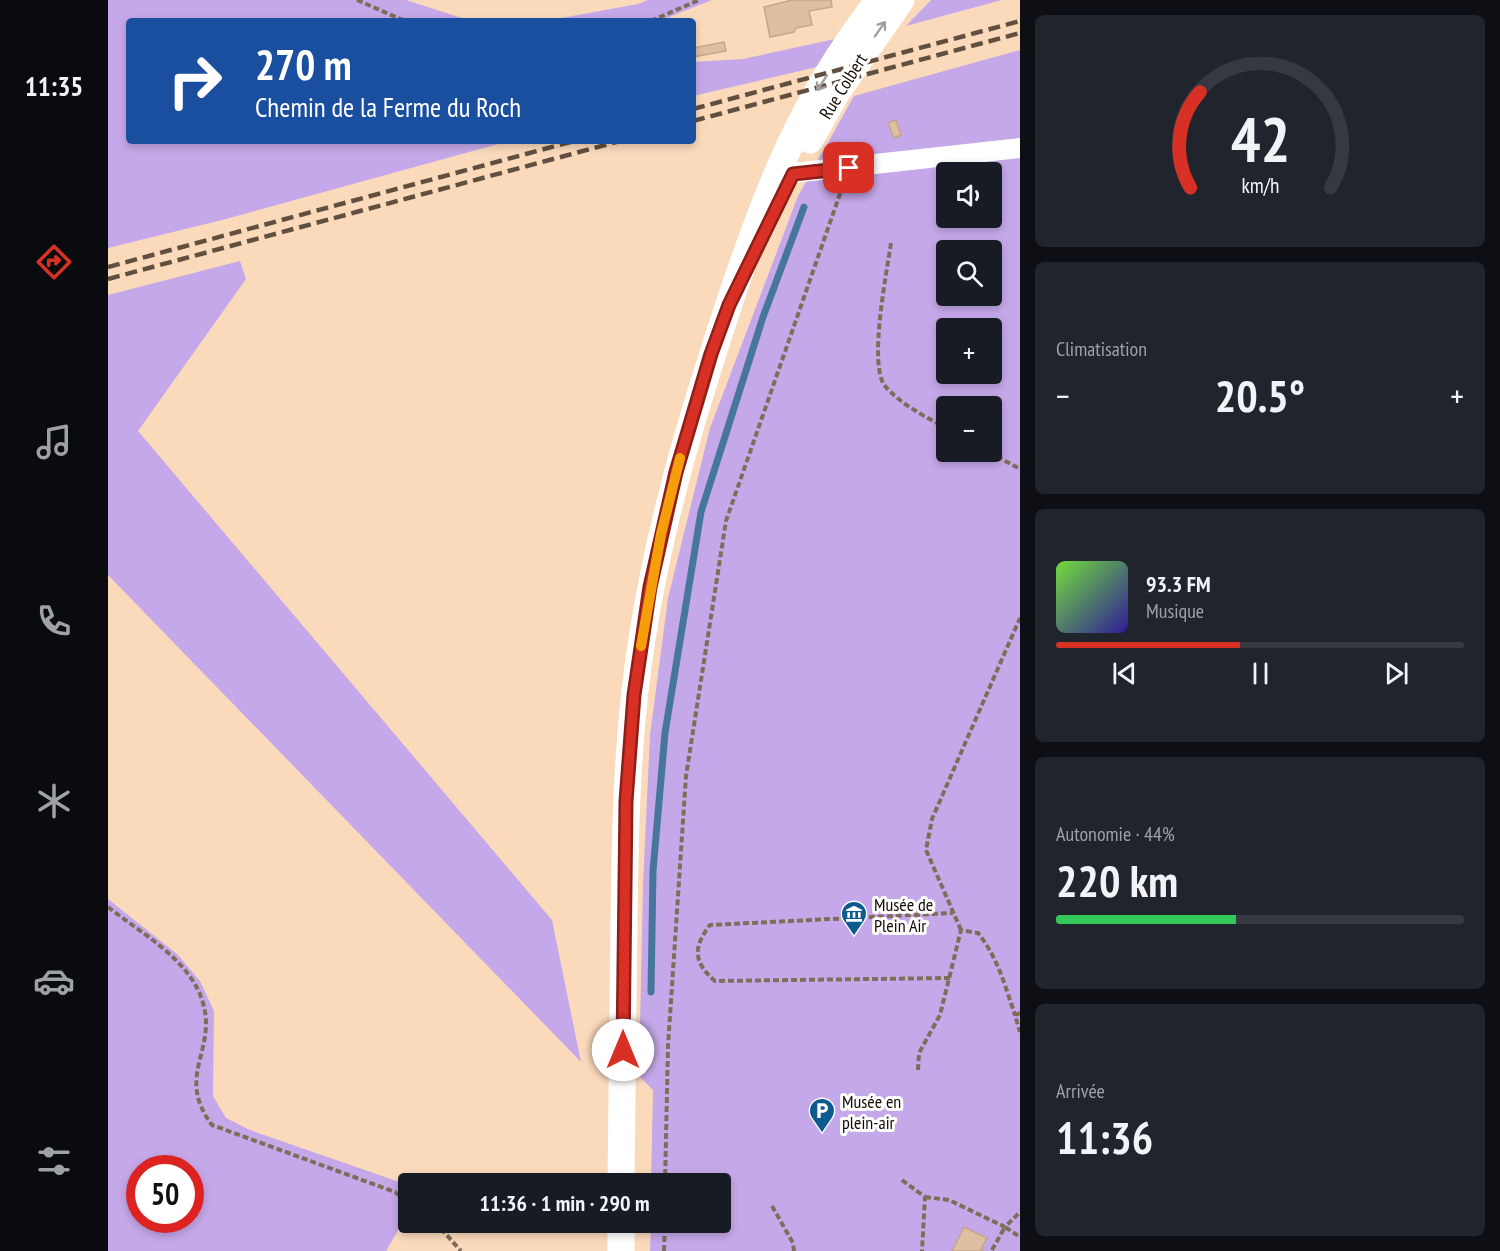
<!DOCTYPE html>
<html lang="fr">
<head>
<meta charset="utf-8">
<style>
  body { margin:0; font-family:"PT Sans Narrow",sans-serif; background:#20242c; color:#f1f3f6; height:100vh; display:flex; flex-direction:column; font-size:22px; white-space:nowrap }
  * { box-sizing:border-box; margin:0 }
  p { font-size:20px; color:#9ea1a6 }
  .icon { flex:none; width:33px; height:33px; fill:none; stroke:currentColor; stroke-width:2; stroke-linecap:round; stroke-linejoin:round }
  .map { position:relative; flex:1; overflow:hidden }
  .drawer { display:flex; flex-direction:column; gap:15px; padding:15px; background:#0d0f14; width:480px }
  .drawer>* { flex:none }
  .banner { position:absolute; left:18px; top:18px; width:570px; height:126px; border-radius:6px; box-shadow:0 3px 9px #0003; background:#1a4fa0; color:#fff; overflow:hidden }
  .buttons { position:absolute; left:828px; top:162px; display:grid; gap:12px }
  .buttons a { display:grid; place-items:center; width:66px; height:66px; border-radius:6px; background:#171b24; box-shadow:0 3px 9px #0003; font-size:30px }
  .speed { position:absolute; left:18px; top:1155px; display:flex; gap:12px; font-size:30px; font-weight:700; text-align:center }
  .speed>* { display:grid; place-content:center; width:78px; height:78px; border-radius:50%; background:#171b24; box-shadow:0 3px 9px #0003; line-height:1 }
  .speed .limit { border:9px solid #d22; background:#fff; color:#111 }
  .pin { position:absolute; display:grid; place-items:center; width:51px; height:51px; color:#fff; margin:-26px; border-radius:12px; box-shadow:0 3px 9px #0006 }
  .me { position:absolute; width:66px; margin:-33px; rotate:0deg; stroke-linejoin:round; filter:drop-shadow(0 0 4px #0008) }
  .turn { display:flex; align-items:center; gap:21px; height:126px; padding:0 30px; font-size:27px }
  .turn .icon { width:78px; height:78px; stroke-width:2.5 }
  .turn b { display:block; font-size:42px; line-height:51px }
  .big { font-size:45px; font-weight:700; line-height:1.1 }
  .drawer .card { flex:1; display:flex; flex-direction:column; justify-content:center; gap:9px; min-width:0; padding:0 21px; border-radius:9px; background:#20242c }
  .drawer .dial { align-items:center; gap:0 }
  .dial svg { height:156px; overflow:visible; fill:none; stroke:#363941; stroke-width:7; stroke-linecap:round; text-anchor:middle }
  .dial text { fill:#f1f3f6; stroke:none }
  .song { display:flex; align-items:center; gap:18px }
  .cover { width:72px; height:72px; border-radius:9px; background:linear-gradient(135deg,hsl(100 70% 55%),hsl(250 70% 35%)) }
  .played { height:6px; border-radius:3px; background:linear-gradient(90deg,#d93025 45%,#363941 45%) }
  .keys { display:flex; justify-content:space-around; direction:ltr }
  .heat { display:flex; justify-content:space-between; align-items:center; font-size:33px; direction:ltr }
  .charge { height:9px; border-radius:4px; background:linear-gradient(90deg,#34c759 44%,#363941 0) }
  .trip { position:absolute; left:290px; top:1173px; width:333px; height:60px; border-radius:6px; background:#171b24; box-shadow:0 3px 9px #0003; font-weight:700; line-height:60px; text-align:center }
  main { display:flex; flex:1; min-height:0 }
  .tab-bar { display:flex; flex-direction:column; width:108px; justify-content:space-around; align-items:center; background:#090b0e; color:#9ea1a6 }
  .tab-bar .icon { width:42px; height:42px }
  .tab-bar .on { color:#d93025 }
  .tab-bar b { font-size:27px; color:#f1f3f6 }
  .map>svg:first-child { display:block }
</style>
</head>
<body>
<main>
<nav class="tab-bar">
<b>11:35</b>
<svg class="icon on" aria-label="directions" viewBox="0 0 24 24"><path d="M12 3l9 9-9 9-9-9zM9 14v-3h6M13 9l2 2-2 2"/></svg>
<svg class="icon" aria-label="music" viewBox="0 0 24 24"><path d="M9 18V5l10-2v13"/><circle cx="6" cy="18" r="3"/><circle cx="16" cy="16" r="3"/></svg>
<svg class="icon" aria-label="phone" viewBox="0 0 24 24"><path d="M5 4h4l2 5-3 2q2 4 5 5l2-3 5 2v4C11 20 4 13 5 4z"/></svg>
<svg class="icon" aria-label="climate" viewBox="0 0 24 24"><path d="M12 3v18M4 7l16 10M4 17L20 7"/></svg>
<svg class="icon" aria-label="car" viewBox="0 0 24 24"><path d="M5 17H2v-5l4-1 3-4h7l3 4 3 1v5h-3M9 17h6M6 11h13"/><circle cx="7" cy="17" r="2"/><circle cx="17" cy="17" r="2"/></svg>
<svg class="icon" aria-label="filters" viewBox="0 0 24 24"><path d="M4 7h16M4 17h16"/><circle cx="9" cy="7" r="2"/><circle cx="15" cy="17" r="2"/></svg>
</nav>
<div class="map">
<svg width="912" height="1251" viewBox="0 0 912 1251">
  <rect width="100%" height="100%" fill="#fbdabc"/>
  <!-- green -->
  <path fill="#c5a8e9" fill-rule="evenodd" d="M0,0h298l65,21h-342v120h380l-283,78 -118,29z
    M540,0h64l-53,21h-114l93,-17z
    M823,0h71l-96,26z
    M727,39l-18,28 -124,29v-34l50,-3z
    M912,50v1201h-370l1,-28 69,-1v-38l-69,-1 2,-93 -14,-14 4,-192 7,-149 18,-137 42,-170 88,-232 56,-100zM838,172h46v46h-46zM838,250h46v46h-46zM838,328h46v46h-46zM838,406h46v46h-46z
    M132,261l6,18 -108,152 414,489 29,142 -473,-487v-280z
    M0,899l69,55 23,27 14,30 -1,85 13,22 24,12 158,55v28l-22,38h-278zM32,1168h50v52h-50z"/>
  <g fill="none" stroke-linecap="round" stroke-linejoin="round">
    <!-- stream -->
    <path stroke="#47769d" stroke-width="7" d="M543,992l2,-121 12,-138 36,-221 62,-195 41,-110"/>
  </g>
  <!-- building -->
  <path fill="#dfbfa1" stroke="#c5a689" stroke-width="1.5" d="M684,0h39l1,7 -23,4 3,14 -16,3 -2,4 -24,5 -6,-30z
    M616,42l2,9 -33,6v-9z
    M788,120l5,15 -7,3 -6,-15z
    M856,1227l23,11 -6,11 3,2h-32z"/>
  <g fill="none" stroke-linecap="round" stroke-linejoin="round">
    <!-- path -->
    <path stroke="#816c5a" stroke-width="4" stroke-dasharray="6 3" stroke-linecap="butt" d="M249,0l48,21
      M543,21l48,-21
      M783,243c-4,28 -23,122 -6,143 15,18 41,31 61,42
      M881,452l31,17
      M0,907c33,26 83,53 95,96 14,48 -28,73 9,122l183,67 13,10
      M853,930l-35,-80 6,-31 88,-201
      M842,978l-235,3c-22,-19 -22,-34 -5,-56l243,-12
      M912,1013l-5,2 5,17
      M810,1070l1,-17 21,-38 21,-85 17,3c20,25 27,53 37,82
      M794,1180l23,17 -3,54
      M557,1184l3,-138 18,-270 40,-255 116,-333
      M817,1197l24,3 56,27 15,-15
      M664,1206l21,37 1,8
      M327,1222l26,29
      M884,1250l13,-23 15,10
      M556,1251l1,-29"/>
    <!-- minor -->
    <path stroke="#fff" stroke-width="20" d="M667,175l245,-27"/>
    <!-- secondary -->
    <path stroke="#fff" stroke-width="27" d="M702,140l27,-48 64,-92
      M513,1184c1,-87 2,-174 3,-261 1,-95 3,-190 18,-284 18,-117 50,-223 87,-335 38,-115 74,-207 150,-304
      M513,1251v-29"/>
    <!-- rail -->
    <path stroke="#615040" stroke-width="4.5" stroke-dasharray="12 6" stroke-linecap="butt" d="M585,109l327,-88
      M585,121l327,-88
      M0,267l466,-126
      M0,279l512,-138"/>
  </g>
  <!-- one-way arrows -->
  <defs><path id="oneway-shaft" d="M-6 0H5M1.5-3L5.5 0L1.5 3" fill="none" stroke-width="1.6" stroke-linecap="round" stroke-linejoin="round" transform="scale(1.5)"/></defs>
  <g stroke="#a19d9a">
    <use href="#oneway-shaft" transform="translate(772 29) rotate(-55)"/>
    <use href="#oneway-shaft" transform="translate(714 83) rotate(123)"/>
  </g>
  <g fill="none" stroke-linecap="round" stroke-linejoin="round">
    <defs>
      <path id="route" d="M515,1050l3,-249 8,-106 16,-108 26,-115 35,-118 18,-49 64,-131 56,-6"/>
    </defs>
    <!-- route casing -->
    <use href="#route" stroke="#8d1f18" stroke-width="15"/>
    <!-- route -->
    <use href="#route" stroke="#d93025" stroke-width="10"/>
    <!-- slow -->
    <path stroke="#f59e0b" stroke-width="10" d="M533,646l20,-112 19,-76"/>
  </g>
  <!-- icons -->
  <defs>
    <symbol id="museum-pin" viewBox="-11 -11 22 30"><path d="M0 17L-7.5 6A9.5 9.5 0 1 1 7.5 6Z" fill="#0d5b8e" stroke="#fff"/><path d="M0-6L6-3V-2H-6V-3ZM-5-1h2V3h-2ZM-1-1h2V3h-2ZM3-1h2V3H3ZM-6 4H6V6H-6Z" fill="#fff"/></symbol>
    <symbol id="parking-pin" viewBox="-11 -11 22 30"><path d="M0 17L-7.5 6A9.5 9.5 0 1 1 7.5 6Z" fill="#0d5b8e" stroke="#fff"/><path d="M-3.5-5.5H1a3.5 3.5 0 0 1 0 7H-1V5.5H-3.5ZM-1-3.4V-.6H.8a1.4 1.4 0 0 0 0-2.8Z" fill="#fff"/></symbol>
  </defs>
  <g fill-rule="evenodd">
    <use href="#museum-pin" x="731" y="899" width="30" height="40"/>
    <use href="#parking-pin" x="699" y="1096" width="30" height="40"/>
  </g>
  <g text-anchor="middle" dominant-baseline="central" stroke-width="6" stroke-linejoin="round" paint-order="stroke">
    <!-- street labels -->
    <g font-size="18" fill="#140a02" stroke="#fff">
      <text transform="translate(735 86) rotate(-58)">Rue Colbert</text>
    </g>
    <!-- poi labels -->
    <g font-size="18" fill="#140a02" stroke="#fff" text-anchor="start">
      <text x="766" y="904">Musée de<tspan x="766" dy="21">Plein Air</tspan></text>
      <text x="734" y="1101">Musée en<tspan x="734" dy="21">plein-air</tspan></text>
    </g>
  </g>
</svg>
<div class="buttons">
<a><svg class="icon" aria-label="sound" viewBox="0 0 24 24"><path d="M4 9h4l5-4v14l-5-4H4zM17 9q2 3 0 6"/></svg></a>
<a><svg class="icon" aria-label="search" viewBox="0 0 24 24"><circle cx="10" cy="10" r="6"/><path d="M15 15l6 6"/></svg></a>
<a>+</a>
<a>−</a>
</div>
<div class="speed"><div class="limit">50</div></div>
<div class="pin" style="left:741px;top:168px;background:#d93025"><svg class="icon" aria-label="arrive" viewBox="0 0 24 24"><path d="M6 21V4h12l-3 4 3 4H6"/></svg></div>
<svg class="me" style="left:515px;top:1050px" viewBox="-20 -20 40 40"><circle r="19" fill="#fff"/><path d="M0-13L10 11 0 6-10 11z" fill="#d93025"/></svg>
<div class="trip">11:36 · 1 min · 290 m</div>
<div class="banner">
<div class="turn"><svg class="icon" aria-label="right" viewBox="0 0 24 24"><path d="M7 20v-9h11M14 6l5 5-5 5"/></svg><div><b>270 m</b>Chemin de la Ferme du Roch</div></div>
</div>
</div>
<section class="drawer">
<div class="card dial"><svg viewBox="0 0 100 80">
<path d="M14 69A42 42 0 1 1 86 69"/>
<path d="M14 69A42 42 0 0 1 19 20" stroke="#d93025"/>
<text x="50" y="56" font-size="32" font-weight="700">42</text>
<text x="50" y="72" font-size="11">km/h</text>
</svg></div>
<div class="card"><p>Climatisation</p>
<div class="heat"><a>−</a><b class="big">20.5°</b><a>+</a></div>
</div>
<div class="card">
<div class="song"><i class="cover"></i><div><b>93.3 FM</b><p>Musique</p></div></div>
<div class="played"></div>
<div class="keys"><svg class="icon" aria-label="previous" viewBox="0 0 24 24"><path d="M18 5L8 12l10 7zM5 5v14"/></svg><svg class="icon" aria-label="pause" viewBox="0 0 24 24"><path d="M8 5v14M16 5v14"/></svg><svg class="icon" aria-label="next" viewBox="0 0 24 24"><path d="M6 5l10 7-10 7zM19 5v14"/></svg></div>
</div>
<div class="card"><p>Autonomie · 44%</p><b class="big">220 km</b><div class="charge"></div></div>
<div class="card"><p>Arrivée</p><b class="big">11:36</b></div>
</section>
</main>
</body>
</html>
